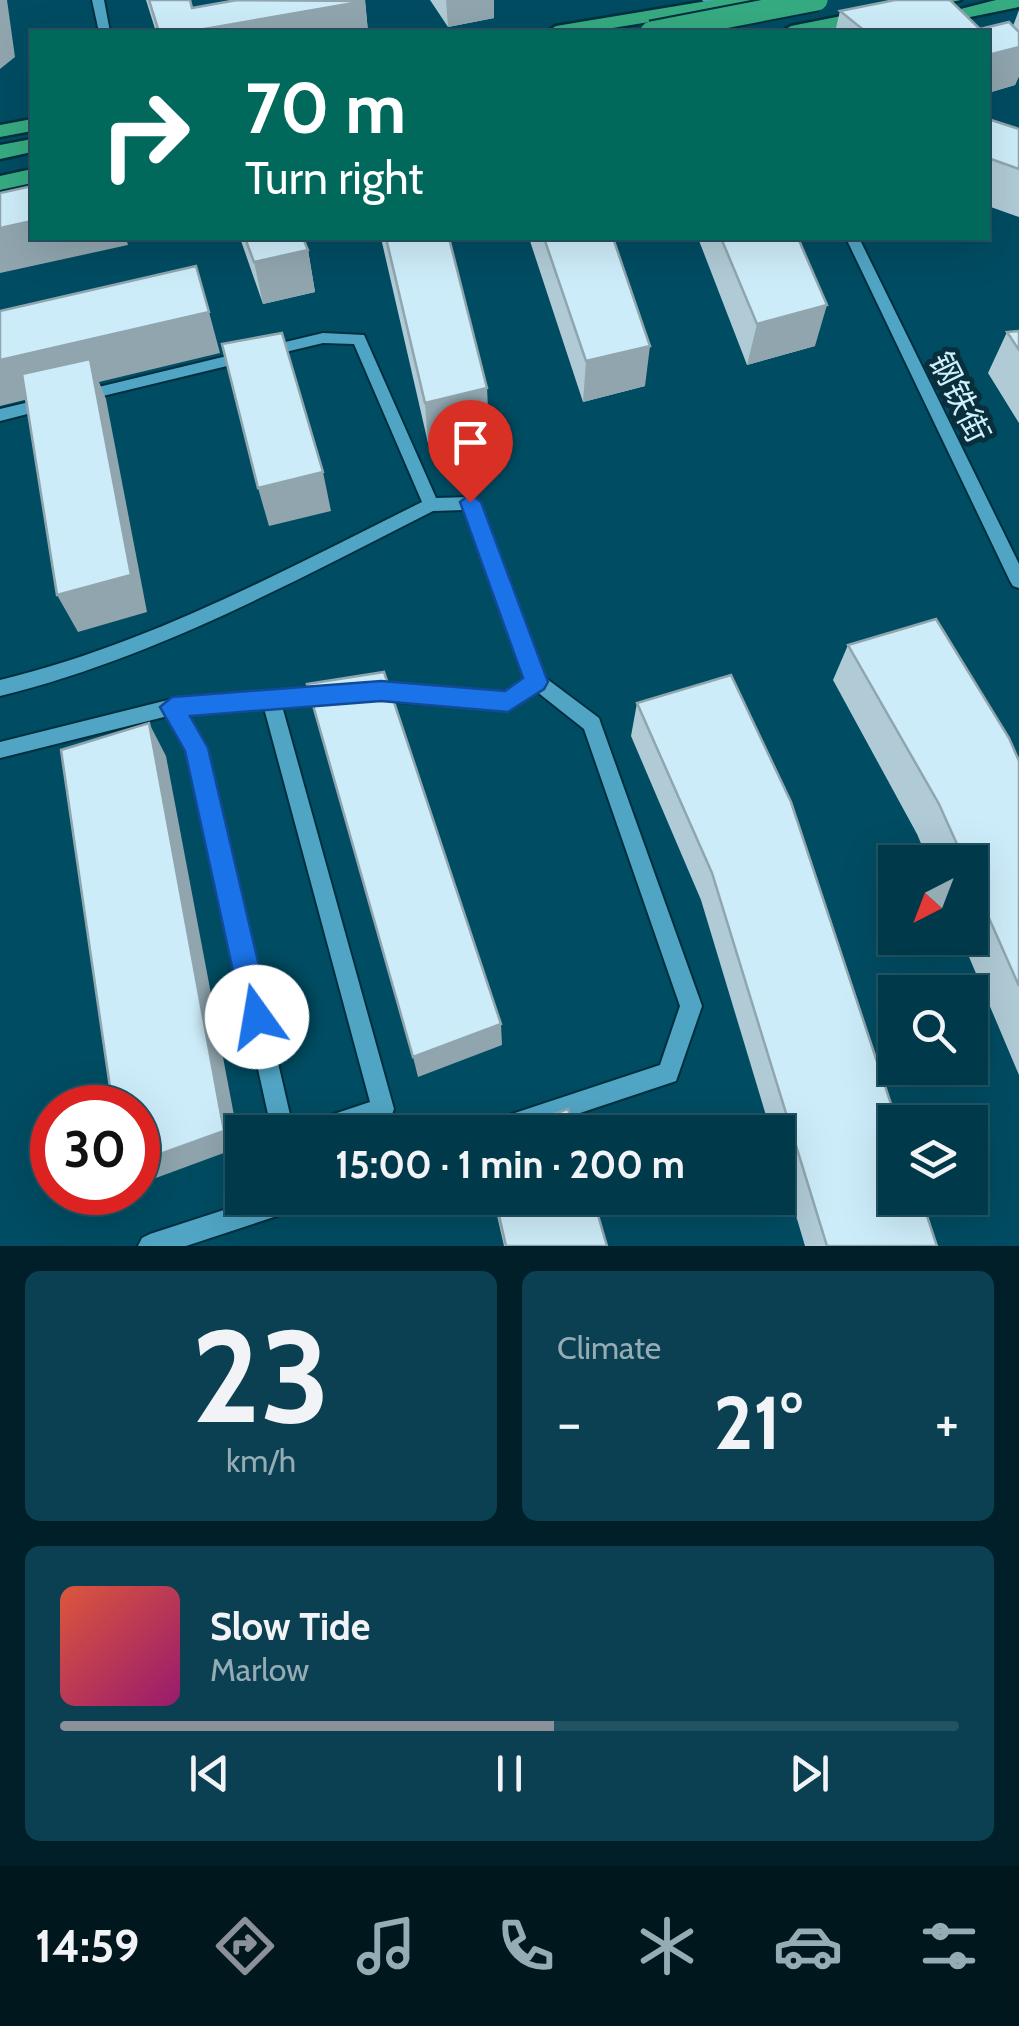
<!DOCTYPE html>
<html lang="en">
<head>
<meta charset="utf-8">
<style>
  body { margin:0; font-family:Cabin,"Noto Sans SC",sans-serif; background:#0a4051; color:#f1f3f6; height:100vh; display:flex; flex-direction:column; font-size:38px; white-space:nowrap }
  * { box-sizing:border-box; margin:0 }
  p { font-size:32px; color:#95acb5 }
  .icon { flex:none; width:55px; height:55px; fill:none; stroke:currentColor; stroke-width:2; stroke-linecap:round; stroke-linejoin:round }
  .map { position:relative; height:1246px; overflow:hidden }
  .details { display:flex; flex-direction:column; gap:25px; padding:25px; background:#001f29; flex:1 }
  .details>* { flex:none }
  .guide { position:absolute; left:30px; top:30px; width:960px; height:210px; border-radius:0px; box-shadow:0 10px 40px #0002,0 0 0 2px #225362; background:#00695c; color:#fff; overflow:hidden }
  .needle { width:65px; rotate:222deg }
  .tools { position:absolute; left:878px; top:845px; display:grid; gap:20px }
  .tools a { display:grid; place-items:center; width:110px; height:110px; border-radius:0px; background:#00394a; box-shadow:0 10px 40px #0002,0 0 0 2px #225362; font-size:50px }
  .speed { position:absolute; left:30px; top:1085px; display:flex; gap:20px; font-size:50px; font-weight:700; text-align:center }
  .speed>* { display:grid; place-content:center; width:130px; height:130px; border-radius:50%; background:#00394a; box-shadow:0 10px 40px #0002,0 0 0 2px #225362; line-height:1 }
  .speed .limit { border:15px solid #d22; background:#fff; color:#111 }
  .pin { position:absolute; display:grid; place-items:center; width:85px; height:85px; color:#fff; margin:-102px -42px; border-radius:50% 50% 50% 0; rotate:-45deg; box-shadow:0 0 10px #0007 }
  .pin .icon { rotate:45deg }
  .me { position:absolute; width:110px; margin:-55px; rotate:347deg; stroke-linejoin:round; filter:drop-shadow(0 0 8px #0008) }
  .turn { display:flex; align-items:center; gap:35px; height:210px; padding:0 50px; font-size:45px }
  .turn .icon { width:130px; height:130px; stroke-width:2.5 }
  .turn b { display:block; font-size:70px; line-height:85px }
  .big { font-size:75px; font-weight:800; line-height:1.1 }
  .details .widget { flex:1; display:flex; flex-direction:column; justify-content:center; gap:15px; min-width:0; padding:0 35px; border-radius:15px; background:#0a4051 }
  .details .dial { align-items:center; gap:0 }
  .dial b { font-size:130px; line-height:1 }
  .song { display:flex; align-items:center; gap:30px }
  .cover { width:120px; height:120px; border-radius:15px; background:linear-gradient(135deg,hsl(10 70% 55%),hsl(320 70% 35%)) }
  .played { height:10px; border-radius:5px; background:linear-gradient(90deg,#8c9099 55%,#225362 55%) }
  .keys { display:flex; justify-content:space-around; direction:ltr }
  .heat { display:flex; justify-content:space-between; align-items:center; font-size:55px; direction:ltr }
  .details .tiles { flex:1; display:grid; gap:25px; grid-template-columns:1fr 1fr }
  .widget:last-child { grid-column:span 2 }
  .trip { position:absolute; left:225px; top:1115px; width:570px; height:100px; border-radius:0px; background:#00394a; box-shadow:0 10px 40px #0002,0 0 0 2px #225362; font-weight:800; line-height:100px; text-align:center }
  .menu { display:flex; height:160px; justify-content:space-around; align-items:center; background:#00171e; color:#95acb5 }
  .menu .icon { width:70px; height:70px }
  .menu .selected { color:#8c9099 }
  .menu b { font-size:45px; color:#f1f3f6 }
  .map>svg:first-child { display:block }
</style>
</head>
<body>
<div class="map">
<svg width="1019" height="1246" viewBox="0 0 1019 1246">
  <rect width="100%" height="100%" fill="#004c62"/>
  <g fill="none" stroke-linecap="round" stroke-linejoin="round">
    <defs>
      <path id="minor" d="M92,0h12l6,32h-11z
        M702,0h12l27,32h-11z
        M846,238h13l160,326v24l-6,-2 -3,-5z
        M323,333l41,2 72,163 34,-1 8,6 65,173 56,42 2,6 101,282 -26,75 -153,51h-43l3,-8 8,-3 169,-56 20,-59 -96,-277 -48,-38 -27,19 -139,-10 -6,-2 -3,-6 3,-6 6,-2 136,10 20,-16 -62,-168 -31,1c-140,71 -279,147 -433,185v-16c149,-36 285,-110 422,-178l-68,-158 -31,-1 -241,58 -8,-5 8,-5z
        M46,398l8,6 -3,4 -51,13v-12z
        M334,686l6,2 3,6 -3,6 -58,6 112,403 -3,8 -46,15h-44l3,-8 66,-22 -106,-394 -78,6 19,34 89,384h-22l-85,-382 -19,-34 -168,42v-16l172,-43z
        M261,1198h46l-4,8 -8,4 -109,36h-48l4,-8 8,-4z"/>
      <path id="highway" d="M713,0h44l-10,6 -159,26h-42l10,-6z
        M922,0h39l-143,32h-37l10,-6z
        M996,0h23v7l-88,18 -10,-6z
        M32,119v12l-32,6v-12z
        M32,139v13l-32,7v-14z
        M32,169v14l-32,7v-14z"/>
    </defs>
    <!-- minor casing -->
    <use href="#minor" stroke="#00303f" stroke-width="4"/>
    <!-- highway casing -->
    <use href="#highway" stroke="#00303f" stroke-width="5"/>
    <!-- minor -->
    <use href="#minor" fill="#51a5c4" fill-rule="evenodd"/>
    <!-- highway -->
    <use href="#highway" fill="#36ab81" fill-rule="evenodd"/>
    <defs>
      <path id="highway-bridge" d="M651,32l166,-32"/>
    </defs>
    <!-- highway-bridge casing -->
    <use href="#highway-bridge" stroke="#00303f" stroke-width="25" stroke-linecap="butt"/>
    <!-- highway-bridge -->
    <use href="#highway-bridge" stroke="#36ab81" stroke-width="21"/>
  </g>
  <!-- wall -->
  <path fill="#b0cbd6" d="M146,0h44l2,8 173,-8 3,32h-212z
    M430,0h64v18l-46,9z
    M1019,10v66l-4,9 -27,8v-61h-153l5,-21 140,18 33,-3z
    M988,119l31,10v88l-31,-11z
    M240,238h63l5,12 7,42 -52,12z
    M381,238h68l38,150 1,40 -60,15z
    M529,238h84l32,148 -62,16z
    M698,238h100l17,108 -68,19z
    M1019,331v92l-31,-50 19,-41z
    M848,645l171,116v314l-58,-137h9v-76h-41l-12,-28 -84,-154z
    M637,703l300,543h-132l-27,-91v-23h-7l-70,-232 -70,-164z
    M493,1198h100l14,48h-103z"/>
  <!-- shaded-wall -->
  <path fill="#90a5ae" d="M0,0h7l8,57 -15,12z
    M446,0h48v18l-46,9z
    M365,1l3,31h-181z
    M1019,47v29l-4,9 -27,8v-38z
    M32,221v17h94l2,7 -128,28v-45z
    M308,250l7,42 -52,12 -9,-42z
    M827,305l-12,41 -68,19 10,-41z
    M209,312l11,41 -121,29 7,17 41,213 -69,20 -21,-37 37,-212 -94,23v-46z
    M650,346l-5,40 -62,16 3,-41z
    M487,388l1,40 -60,15 -3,-40z
    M323,472l8,39 -62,15 -11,-38z
    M149,723l17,33 74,391 -95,35 -7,-5v-15z
    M501,1024l1,21 -84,32 -5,-20z"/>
  <!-- building -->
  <path fill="#cdecf9" stroke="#90a5ae" stroke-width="2.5" d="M149,0h41l2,8 45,-8 128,1 -178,31h-28z
    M895,0h55l30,29 29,-7 10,10v15l-31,8v-23h-122l-26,-21z
    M988,119l31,10v40l-31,-11z
    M32,186v35l-32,7v-35z
    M245,238h58l5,12 -54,12z
    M386,238h63l38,150 -62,15z
    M544,238h69l37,108 -64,15z
    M721,238h77l29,67 -70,19z
    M196,266l13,46 -209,48v-49z
    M1019,331v19l-12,-18z
    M282,333l41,139 -65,16 -36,-144z
    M90,359l41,216 -74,20 -35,-221z
    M936,619l73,119 10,23v225l-49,-111v-13h-5l-26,-58 -91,-159z
    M384,672l117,352 -88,33 -106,-373z
    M731,675l60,127 106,320h-2v76h26l16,48h-110l-115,-373 -75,-170z
    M149,723l75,408 -86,31v-54h-25l-52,-358z
    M568,1109l7,23h-73z
    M495,1198h98l14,48h-101z"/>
  <!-- route -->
  <path fill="#1a73e8" stroke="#114b97" stroke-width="2.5" d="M470,494l11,8 67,180 -4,7 -36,23 -127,-11 -191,15 18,32 63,269 -4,10 -10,4 -10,-4 -4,-10 -58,-266 -25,-44 12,-10 209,-16 124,10 18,-13 -63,-176z"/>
  <g text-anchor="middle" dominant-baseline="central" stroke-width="10" stroke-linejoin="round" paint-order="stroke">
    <!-- street labels -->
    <g font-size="32" fill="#d1f0fd" stroke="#0a2f3c">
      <text transform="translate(960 397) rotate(64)">钢铁街</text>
    </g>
  </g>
</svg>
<div class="tools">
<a><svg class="needle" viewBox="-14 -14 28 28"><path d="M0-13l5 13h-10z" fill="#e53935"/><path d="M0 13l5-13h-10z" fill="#95acb5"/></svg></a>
<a><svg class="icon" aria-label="search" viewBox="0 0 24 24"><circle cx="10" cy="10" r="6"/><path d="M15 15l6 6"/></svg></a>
<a><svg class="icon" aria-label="layers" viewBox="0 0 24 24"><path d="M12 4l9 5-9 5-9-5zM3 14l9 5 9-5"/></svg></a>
</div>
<div class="speed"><div class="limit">30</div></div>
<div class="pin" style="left:470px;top:502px;background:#d93025"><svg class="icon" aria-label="arrive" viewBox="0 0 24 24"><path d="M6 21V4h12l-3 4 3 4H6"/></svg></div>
<svg class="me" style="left:257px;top:1017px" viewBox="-20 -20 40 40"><circle r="19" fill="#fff"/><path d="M0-13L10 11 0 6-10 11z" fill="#1a73e8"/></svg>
<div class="trip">15:00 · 1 min · 200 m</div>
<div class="guide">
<div class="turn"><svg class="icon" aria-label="right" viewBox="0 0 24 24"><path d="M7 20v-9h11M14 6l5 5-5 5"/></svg><div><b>70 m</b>Turn right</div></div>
</div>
</div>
<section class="details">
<div class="tiles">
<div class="widget dial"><b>23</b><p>km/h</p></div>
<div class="widget"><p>Climate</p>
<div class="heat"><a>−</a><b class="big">21°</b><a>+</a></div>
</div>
<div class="widget">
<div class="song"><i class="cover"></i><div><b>Slow Tide</b><p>Marlow</p></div></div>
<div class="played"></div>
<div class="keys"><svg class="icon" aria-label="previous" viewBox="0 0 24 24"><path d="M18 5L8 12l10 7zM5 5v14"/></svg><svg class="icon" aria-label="pause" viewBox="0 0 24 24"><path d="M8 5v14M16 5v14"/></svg><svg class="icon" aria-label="next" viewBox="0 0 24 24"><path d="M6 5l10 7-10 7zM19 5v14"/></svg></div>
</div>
</div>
</section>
<nav class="menu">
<b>14:59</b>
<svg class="icon selected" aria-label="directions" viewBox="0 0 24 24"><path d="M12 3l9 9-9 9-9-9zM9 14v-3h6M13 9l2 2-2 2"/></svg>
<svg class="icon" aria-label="music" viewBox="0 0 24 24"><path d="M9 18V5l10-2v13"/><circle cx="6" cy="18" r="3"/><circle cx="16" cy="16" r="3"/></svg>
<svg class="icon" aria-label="phone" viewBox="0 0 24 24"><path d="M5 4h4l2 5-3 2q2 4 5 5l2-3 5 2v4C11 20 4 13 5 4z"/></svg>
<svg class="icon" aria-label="climate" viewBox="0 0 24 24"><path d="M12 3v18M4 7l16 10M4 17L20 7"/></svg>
<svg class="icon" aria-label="car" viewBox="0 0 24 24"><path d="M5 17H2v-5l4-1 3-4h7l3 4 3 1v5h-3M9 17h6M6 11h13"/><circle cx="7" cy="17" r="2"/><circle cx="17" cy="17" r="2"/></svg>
<svg class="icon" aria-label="filters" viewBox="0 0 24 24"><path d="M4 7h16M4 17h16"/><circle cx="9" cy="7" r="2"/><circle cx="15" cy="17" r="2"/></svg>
</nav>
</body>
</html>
